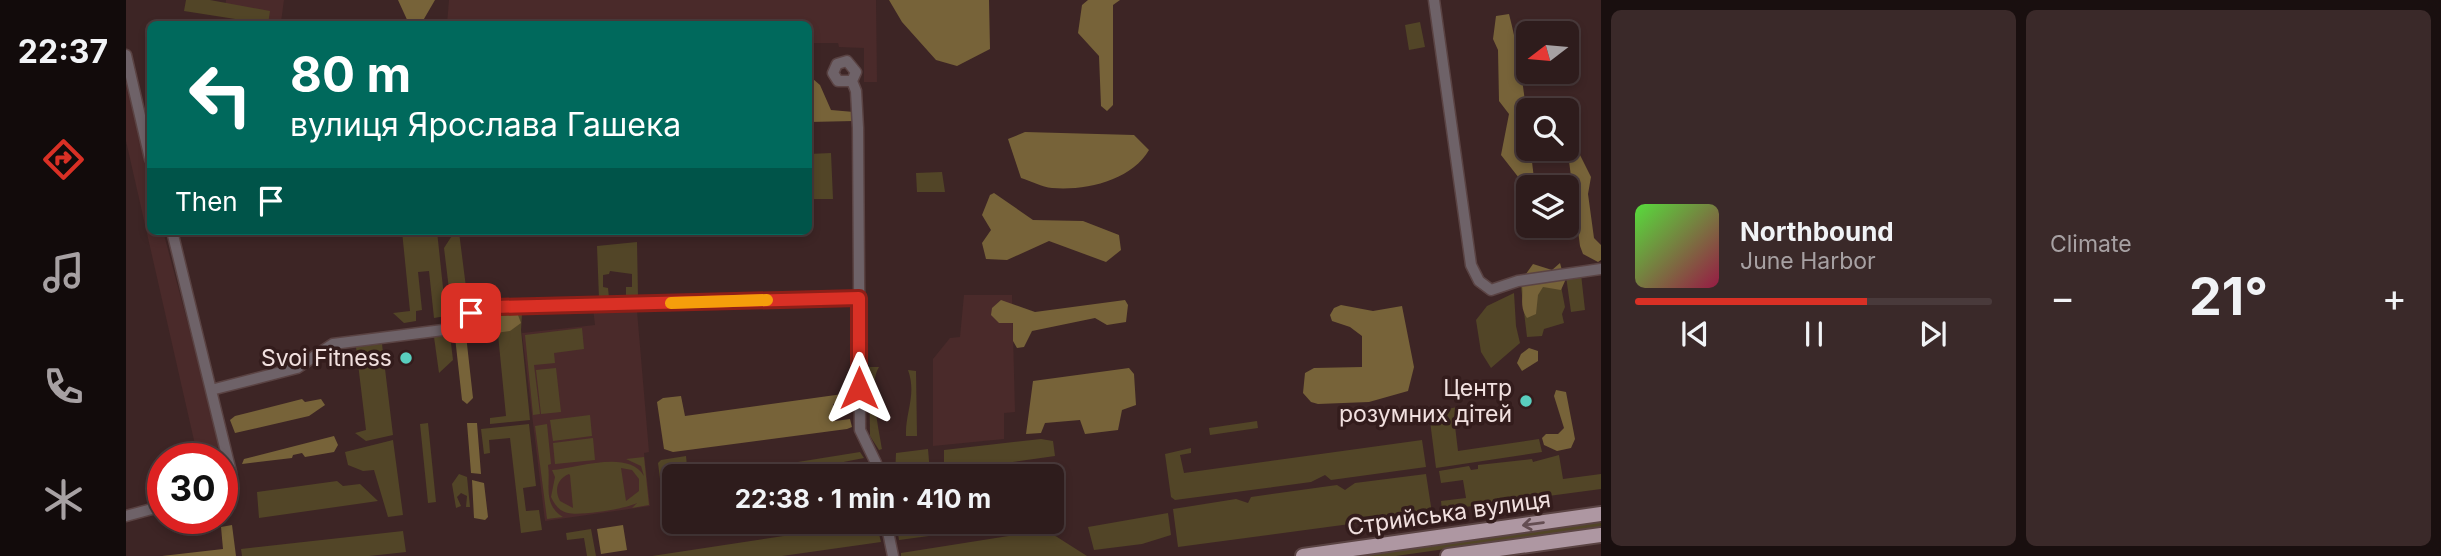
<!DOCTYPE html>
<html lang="en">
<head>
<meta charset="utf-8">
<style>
  body { margin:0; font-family:Inter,sans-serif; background:#3a2929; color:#f1f3f6; height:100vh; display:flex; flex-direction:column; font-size:26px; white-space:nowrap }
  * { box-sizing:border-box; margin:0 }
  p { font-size:23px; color:#a7a1a3 }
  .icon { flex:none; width:38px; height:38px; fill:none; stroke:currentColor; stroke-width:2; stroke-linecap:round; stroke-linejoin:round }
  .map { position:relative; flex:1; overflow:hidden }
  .details { display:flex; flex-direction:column; gap:10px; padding:10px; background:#190f0f; width:840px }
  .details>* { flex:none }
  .guide { position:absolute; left:21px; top:21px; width:665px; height:214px; border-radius:10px; box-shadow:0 4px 10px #0003,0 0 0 2px #493a3b; background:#00695c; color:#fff; overflow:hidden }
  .needle { width:46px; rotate:254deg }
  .fabs { position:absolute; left:1390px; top:21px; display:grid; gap:14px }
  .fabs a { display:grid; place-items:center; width:63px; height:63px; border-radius:10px; background:#2e1c1c; box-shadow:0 4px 10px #0003,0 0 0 2px #493a3b; font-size:35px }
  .speed { position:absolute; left:21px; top:443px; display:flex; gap:14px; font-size:35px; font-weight:700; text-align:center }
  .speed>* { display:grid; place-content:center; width:91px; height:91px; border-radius:50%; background:#2e1c1c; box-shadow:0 4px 10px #0003,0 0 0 2px #493a3b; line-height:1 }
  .speed .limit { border:10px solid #d22; background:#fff; color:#111 }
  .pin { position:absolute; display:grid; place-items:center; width:60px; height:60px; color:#fff; margin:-30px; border-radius:14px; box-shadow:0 4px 10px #0006 }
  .me { position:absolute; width:77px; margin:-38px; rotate:0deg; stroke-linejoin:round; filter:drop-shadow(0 0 5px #0008) }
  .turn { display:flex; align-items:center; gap:24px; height:147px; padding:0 28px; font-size:32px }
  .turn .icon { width:91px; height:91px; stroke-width:2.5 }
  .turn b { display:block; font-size:49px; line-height:60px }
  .then { display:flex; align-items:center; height:66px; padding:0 28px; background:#0003; gap:14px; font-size:26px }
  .big { font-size:52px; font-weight:700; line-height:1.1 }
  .details .widget { flex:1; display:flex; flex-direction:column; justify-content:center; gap:10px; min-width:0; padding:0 24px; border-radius:10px; background:#3a2929 }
  .song { display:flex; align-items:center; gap:21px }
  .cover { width:84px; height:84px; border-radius:10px; background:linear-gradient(135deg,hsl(110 70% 55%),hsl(340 70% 35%)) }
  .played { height:7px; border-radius:4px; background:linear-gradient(90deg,#d93025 65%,#493a3b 65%) }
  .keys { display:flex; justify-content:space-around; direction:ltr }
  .heat { display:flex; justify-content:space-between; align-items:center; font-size:38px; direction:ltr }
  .details .tiles { flex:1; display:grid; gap:10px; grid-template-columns:repeat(2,1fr) }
  .trip { position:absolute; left:536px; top:464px; width:402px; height:70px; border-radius:10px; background:#2e1c1c; box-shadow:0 4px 10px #0003,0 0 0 2px #493a3b; font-weight:700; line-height:70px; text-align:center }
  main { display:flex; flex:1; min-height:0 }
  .menu { display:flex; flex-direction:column; width:126px; justify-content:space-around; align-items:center; background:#120b0b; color:#a7a1a3 }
  .menu .icon { width:49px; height:49px }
  .menu .selected { color:#d93025 }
  .menu b { font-size:32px; color:#f1f3f6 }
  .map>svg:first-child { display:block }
</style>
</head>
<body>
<main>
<nav class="menu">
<b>22:37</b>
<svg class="icon selected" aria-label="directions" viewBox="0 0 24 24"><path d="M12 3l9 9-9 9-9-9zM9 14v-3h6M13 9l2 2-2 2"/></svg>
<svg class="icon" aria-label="music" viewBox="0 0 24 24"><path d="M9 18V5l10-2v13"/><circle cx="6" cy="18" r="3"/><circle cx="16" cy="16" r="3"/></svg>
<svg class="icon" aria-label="phone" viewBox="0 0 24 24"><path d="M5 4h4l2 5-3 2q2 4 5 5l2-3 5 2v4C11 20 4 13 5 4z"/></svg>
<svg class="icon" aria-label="climate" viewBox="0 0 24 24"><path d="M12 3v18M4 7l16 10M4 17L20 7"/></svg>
</nav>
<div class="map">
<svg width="1475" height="556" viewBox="0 0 1475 556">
  <rect width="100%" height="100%" fill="#3d2525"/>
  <!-- built -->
  <path fill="#4a2a2a" d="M100,0h58l-3,22 -57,-9z
    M323,0h427l1,82h-13v-34l-25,-1 -1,-4h-26l-2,12 3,17 -4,1 -1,-49h-361z
    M0,73l24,104v54h13l57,212 -2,4 -12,3 2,8h-10l-72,-317z
    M838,295h48l3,117 -11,1v26l-71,7v-87l17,-21 10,-1z
    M507,307l4,4 12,141 -5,1 6,53 -105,15 -23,-188 73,-8 -2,-17z"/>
  <!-- green -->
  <path fill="#524527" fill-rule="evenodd" d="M60,0h24l60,11 -2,13 -84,-13z
    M1294,22l5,25 -16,3 -4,-25z
    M705,153l2,46h-24v-45z
    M816,172l3,20h-28l-1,-19z
    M276,231h35l9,85 -12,2 -5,-47 -11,1 4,38 -6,1v10l-12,2 -11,-10 17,-2z
    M329,231l4,1 9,71 -13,13 -3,-2 -8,-66z
    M511,242l1,55h-12v-10h6v-13l-22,-3 -1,3 -6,1v12l5,1 1,10h-10l-2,-52z
    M1455,274l4,36 -14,2 -5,-36z
    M1434,281l5,26 -3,7 2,9 -20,6 -2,7 -15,1 -6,-50 2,-3z
    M1388,293l2,33 4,17 -29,25 -10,-16 -5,-32 11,-14z
    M370,314h26l-1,16 9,90 -40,4v-6l16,-2z
    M456,328l2,21 -30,4 1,10 -21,2 6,49 -7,1 -8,-80z
    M324,335l3,25 -14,13 -5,-36z
    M256,344l11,91 -27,6 -11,-8 11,-3 -10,-83z
    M743,367h10c-11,17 0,62 3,82l-3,1 -9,-14z
    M430,368l5,44 -20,2 -5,-44z
    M782,370l8,1 1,65h-11c-1,-24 11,-41 2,-66z
    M1336,406l4,18 -11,2 3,25 81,-12 3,13 -106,16 -7,-55z
    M464,415l2,21 -39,5 -3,-21z
    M1131,421l1,7 -48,7 -1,-7z
    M302,423l8,79 -8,1 -8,-79z
    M403,424l7,62 -13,2 3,23 13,-1 3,20 -21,3 -11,-95 -21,2 1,13 -6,1 -3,-25z
    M421,424l4,40 -3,1c3,19 -6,39 15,52l-16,2 -12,-93z
    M467,438l2,22 -40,4 -2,-21z
    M915,439l12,2 2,15 -111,16v-22z
    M267,440l10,75 -15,2 -14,-47 -11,1 -15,-6 -3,-13z
    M1296,440l4,27 -95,13 -6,-5 -14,7 -136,18 -4,-3 -6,-43 26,-6v5l-11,2 4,18z
    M802,449l2,24 -35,3 1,-23z
    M734,452l4,6 -36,7 1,11h-119z
    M1433,455l4,24 38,-5v15l-159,21 -1,-9 25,-3 -3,-18 -22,3 -2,-12 30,-5 2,4 7,-1v-4l54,-6 1,3z
    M560,456l2,20h-14l-2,39 -8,-5 -6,-47 3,-3z
    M518,457l5,48 -17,3 5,-5c-12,6 -57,13 -69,10 -9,-2 -13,-8 -17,-16l4,-20 -3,-7c25,-2 77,-21 92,6l-3,-10 -15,-7zM495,468l11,2 7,9v12l-13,10zM443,474l1,1 3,33 -13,-7c-6,-11 -3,-22 9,-27z
    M333,474l8,3 3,30h-4l1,-11 -6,-3 -4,4 4,9 -5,2 -4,-24z
    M1300,474l6,39 -254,34 -5,-38 63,-10 12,4 3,-6 86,-12 8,5 10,-7z
    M211,481l6,5 17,-2 18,17 -119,17 -2,-26z
    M1042,513l3,22 -29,9 -48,6 -6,-23z
    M1475,521v6l-205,29h-42z
    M750,522l5,20 -99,14h-130z
    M770,522h17l2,5 42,-5 2,10 -60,8z
    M465,529l5,27h-9l-3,-18 -17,2 -1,-7z
    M920,530l41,26h-186v-3z
    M277,531l3,21 -37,4h-127l-1,-7z"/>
  <!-- forest -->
  <path fill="#776339" d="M272,0h37l-14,24h-12z
    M763,0h100l1,49 -33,17 -21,-6 -34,-38z
    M962,0h32l-7,5v100l-6,6 -6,-5 -2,-50 -21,-23 4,-28z
    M1383,14c15,57 19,117 26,173h-7v18l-9,-27 -18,-23 8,-41 -10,-13 -1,-51 -5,-11 3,-23z
    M687,79l7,6 11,25 23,2v9l-45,1 -1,-41z
    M899,132l109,3 15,15c-17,30 -63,41 -97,38 -10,-1 -21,-7 -31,-10l-13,-39z
    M1440,138l6,1 19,38 -3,17 6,44 7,7v15l-3,2 -15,-8 -3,-8z
    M868,193l39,27 50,1 36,14 2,15 -15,12 -57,-21 -42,19 -21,-1 -4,-16 9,-13 -9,-15 8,-20z
    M1434,263l5,18 -4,9 -18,-3 -5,8 -2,19 -9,4c-9,-13 -2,-23 -6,-37l12,-17 19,6z
    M875,300l34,12 90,-12 3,5 -2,17 -19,3 -12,-7 -63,13 -8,16 -7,1 -4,-7v-18h-14l-8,-8 1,-7z
    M1215,305l32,6 29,-5 12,61 -6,24 -39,11 -51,2 -7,-2 -8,-9 2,-20 9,-5 48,-1v-31l-12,-9 -18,-6 -2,-6 4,-7z
    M392,315l3,8 -11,8 -30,4 -6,-5 -1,-7 13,-6z
    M335,331l5,4 7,63 -6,6 -5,-4 -7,-63z
    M1403,348l9,3v10l-16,10 -5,-8 4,-9z
    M1003,368l5,6 2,31 -14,5 -4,20 -33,4 -5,-14 -35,3 -4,10 -15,1 7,-53z
    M1430,390l10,2 9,47 -4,9 -14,3 -13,-6 -2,-7 4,-4h12l6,-6 -10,-32z
    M724,393v6l-17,5 2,17 15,-2 2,8 -5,2 -174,23 -9,-3 -7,-47 6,-4 18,-2 4,20z
    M176,399l3,3 16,-3 4,6 -16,11 -74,17 -5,-13 5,-4z
    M341,423h10l4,51 -10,-1z
    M208,436l4,9 -4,7 -29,5 -3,-4 -9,2 -1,3 -50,6 2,-5z
    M346,480l12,3 4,34 -3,3 -11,-2z
    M106,525l4,31h-74l61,-7 -2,-22z
    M497,525l4,25 -26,4 -4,-25z"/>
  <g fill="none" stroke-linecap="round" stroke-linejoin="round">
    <defs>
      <path id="minor" d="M1308,0l37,265 8,16 12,9 27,-9 83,-12
        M0,55l24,104
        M726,81h-14l-5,-8 4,-9 10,-3 9,11 -4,9 4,10 2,37 2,302 16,33 2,13
        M46,231l59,241 1,15 -10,2
        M85,390l86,-22 36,-24 118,-15 20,-16 23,-6 365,-9
        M0,516l37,-10
        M760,522l7,34"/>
      <path id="primary" d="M1177,556l298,-42
        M1322,556l153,-21"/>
    </defs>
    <!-- minor casing -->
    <use href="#minor" stroke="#5a4343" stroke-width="13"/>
    <!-- primary casing -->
    <use href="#primary" stroke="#5a4343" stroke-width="18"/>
    <!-- minor -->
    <use href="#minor" stroke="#6e6268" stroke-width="10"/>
    <!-- primary -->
    <use href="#primary" stroke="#ae97a2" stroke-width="14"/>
  </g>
  <!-- one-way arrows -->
  <defs><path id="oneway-shaft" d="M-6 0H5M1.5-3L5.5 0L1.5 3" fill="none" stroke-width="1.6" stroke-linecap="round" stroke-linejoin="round" transform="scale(1.75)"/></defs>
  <use stroke="#644d52" href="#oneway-shaft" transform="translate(1407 524) rotate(172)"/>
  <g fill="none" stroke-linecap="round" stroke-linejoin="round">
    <defs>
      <path id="route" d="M345,313l23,-6 365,-9v90"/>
    </defs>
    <!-- route casing -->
    <use href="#route" stroke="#8d1f18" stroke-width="18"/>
    <!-- route -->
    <use href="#route" stroke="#d93025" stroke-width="12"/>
    <!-- slow -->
    <path stroke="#f59e0b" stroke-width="12" d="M545,303l96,-3"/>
  </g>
  <!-- markers -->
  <g fill="#59cebe" stroke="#331c1c" stroke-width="2.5">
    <circle cx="280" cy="358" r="7"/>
    <circle cx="1400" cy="401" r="7"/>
  </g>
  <g text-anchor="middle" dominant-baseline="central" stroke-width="7" stroke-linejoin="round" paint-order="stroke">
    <!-- poi labels -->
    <g font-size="23" fill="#f1e0df" stroke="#331c1c" text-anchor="end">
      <text x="266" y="358">Svoi Fitness</text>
      <text x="1386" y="388">Центр<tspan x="1386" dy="26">розумних дітей</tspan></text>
    </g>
    <!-- street labels -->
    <g font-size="23" fill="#f1e0df" stroke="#331c1c">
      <text transform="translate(1323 513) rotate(-8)">Стрийська вулиця</text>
    </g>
  </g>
</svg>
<div class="fabs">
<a><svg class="needle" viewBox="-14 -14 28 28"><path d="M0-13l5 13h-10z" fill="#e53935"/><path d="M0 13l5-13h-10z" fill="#a7a1a3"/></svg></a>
<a><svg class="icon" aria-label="search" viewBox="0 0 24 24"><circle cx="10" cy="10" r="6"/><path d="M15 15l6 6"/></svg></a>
<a><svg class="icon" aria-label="layers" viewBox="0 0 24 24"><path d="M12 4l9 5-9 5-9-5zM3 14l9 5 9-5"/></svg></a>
</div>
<div class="speed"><div class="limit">30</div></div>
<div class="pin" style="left:345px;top:313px;background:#d93025"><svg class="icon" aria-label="arrive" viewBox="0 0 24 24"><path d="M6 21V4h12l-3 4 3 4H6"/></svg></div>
<svg class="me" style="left:733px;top:388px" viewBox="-20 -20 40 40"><path d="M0-17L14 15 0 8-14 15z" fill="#d93025" stroke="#fff" stroke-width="4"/></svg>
<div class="trip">22:38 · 1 min · 410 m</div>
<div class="guide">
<div class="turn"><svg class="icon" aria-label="left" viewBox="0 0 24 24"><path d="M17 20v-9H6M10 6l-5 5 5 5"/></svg><div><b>80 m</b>вулиця Ярослава Гашека</div></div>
<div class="then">Then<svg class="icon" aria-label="arrive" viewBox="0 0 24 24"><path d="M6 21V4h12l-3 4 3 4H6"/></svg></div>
</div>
</div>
<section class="details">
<div class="tiles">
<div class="widget">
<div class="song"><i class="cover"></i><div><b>Northbound</b><p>June Harbor</p></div></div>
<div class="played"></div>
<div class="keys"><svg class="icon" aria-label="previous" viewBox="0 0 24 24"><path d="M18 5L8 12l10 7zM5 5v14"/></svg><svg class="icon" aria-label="pause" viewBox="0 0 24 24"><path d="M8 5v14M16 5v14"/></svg><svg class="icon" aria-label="next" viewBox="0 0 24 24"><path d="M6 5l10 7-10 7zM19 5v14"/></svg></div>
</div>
<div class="widget"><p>Climate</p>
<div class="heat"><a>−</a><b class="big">21°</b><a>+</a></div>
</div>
</div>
</section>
</main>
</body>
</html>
